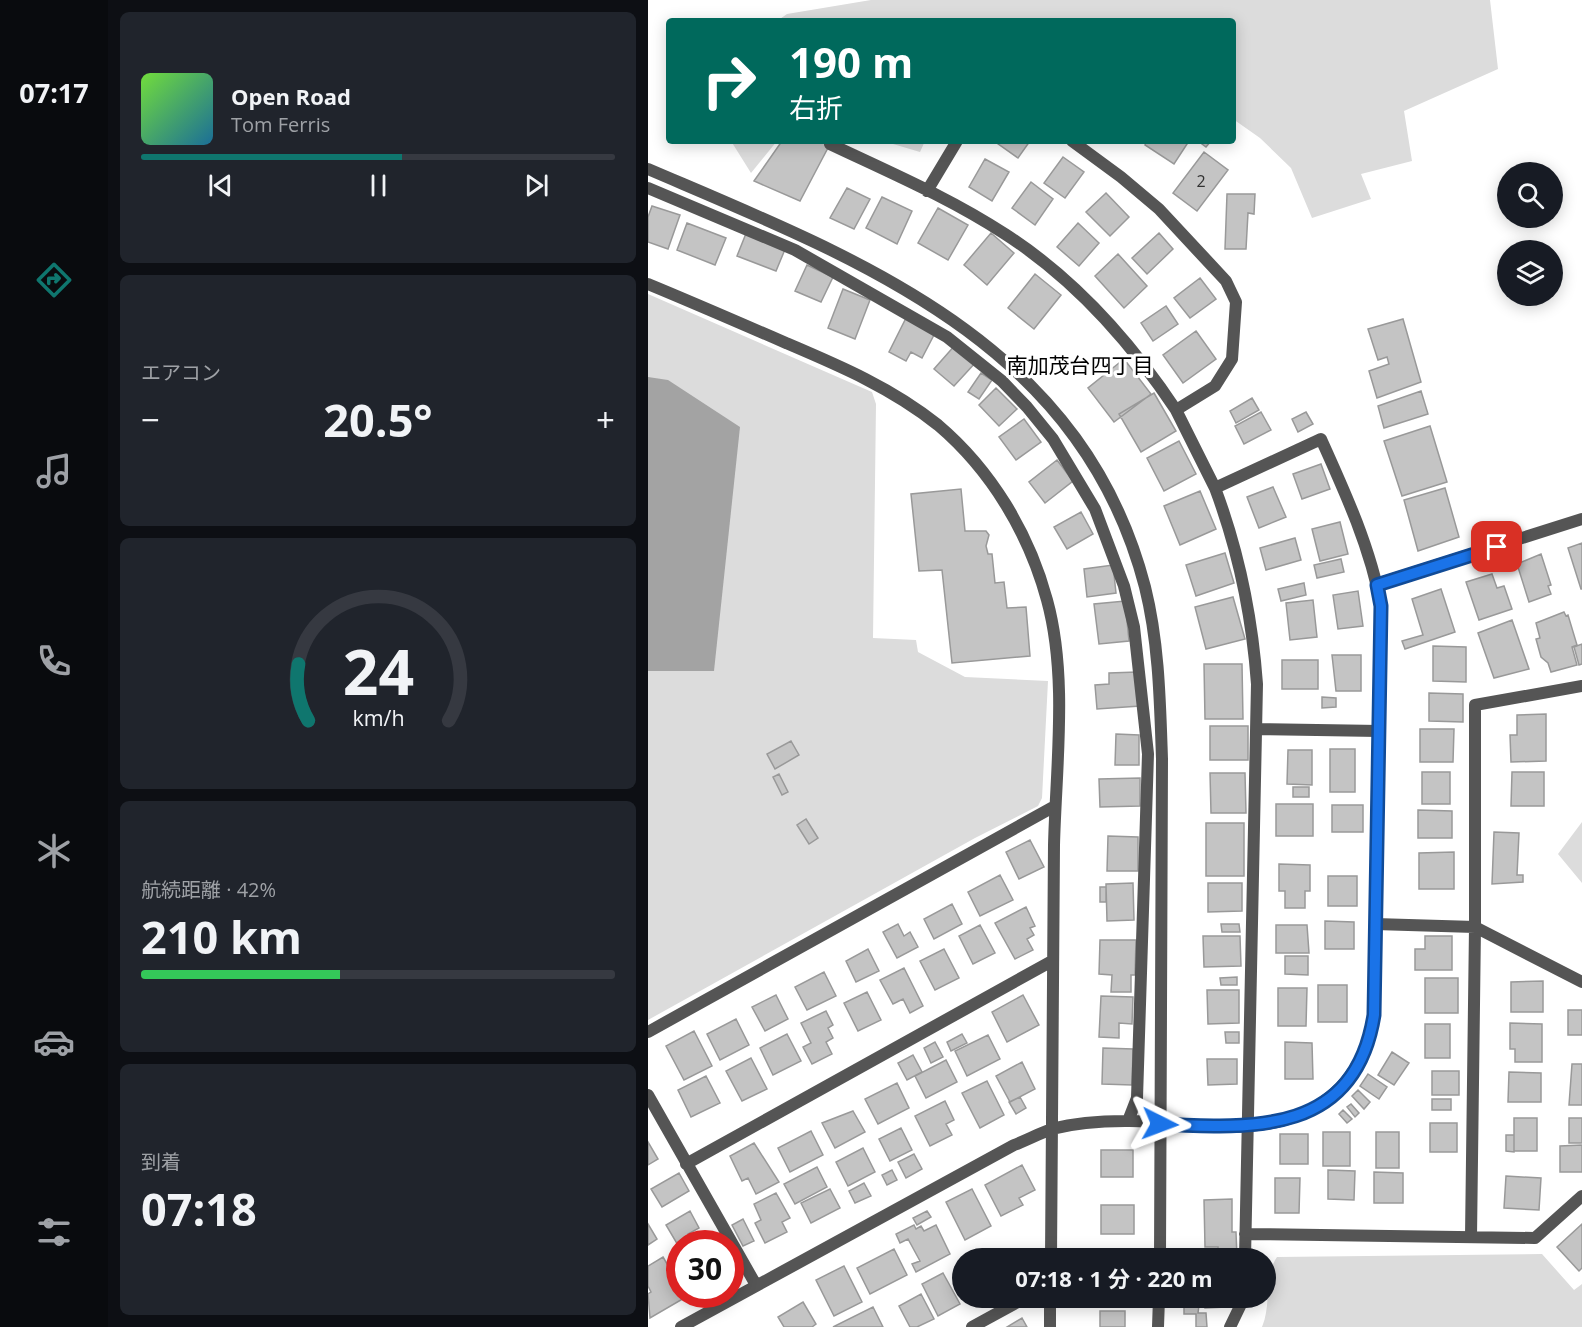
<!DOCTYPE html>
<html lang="ja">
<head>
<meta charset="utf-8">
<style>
  body { margin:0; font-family:"Open Sans","Noto Sans JP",sans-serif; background:#20242c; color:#f1f3f6; height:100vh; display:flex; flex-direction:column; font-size:22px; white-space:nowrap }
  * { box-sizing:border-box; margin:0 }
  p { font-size:20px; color:#9ea1a6 }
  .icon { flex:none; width:33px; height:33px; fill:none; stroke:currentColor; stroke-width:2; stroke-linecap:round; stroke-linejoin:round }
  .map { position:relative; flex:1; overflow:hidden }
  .panel { display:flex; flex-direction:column; gap:12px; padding:12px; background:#0d0f14; width:540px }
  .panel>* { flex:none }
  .guide { position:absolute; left:18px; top:18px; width:570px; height:126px; border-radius:6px; box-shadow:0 3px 15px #0003; background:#00695c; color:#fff; overflow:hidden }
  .controls { position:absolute; left:849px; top:162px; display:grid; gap:12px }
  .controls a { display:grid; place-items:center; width:66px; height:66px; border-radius:50%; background:#171b24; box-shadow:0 3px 15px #0003; font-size:30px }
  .speed { position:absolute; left:18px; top:1230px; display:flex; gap:12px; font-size:30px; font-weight:700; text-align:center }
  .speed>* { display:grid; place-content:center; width:78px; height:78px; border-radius:50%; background:#171b24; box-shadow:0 3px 15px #0003; line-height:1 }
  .speed .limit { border:9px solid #d22; background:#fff; color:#111 }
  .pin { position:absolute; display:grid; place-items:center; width:51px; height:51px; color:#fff; margin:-26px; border-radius:12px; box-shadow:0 3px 9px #0006 }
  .me { position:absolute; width:66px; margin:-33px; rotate:93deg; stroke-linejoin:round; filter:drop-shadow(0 0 4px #0008) }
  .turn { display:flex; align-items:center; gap:21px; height:126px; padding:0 24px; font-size:27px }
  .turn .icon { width:78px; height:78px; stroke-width:2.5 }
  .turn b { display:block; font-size:42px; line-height:51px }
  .big { font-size:45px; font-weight:700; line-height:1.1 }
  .panel .card { flex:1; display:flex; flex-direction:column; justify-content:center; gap:9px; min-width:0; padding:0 21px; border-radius:9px; background:#20242c }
  .panel .dial { align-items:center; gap:0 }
  .dial svg { height:156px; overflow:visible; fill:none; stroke:#363941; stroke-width:7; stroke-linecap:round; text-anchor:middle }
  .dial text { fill:#f1f3f6; stroke:none }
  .song { display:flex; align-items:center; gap:18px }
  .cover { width:72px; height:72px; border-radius:9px; background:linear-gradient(135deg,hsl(100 70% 55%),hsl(200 70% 35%)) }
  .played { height:6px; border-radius:3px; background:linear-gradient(90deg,#0f766e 55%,#363941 55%) }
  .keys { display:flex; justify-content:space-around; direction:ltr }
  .heat { display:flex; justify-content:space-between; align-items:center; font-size:33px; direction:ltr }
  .charge { height:9px; border-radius:4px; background:linear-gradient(90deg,#34c759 42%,#363941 0) }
  .trip { position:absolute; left:304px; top:1248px; width:324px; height:60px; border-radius:30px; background:#171b24; box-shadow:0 3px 15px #0003; font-weight:700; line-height:60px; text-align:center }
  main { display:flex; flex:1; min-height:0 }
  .dock { display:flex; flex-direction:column; width:108px; justify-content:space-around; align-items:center; background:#090b0e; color:#9ea1a6 }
  .dock .icon { width:42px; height:42px }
  .dock .selected { color:#0f766e }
  .dock b { font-size:27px; color:#f1f3f6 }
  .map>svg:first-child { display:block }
</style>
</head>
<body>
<main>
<nav class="dock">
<b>07:17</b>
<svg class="icon selected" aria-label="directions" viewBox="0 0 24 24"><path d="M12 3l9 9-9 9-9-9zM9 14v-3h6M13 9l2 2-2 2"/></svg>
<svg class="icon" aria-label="music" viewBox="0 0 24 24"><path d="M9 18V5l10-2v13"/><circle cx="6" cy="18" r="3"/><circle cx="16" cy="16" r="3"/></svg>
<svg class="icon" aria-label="phone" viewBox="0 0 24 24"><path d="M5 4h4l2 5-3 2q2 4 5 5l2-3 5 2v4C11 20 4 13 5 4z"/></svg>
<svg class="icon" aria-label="climate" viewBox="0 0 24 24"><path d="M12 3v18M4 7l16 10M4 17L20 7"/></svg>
<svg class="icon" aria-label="car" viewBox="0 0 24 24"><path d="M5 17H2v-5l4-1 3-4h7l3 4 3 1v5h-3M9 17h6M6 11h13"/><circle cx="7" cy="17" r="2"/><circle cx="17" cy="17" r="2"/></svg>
<svg class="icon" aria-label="filters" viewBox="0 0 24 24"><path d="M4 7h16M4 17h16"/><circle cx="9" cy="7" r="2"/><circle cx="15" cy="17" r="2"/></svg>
</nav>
<section class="panel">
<div class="card">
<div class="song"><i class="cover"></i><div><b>Open Road</b><p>Tom Ferris</p></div></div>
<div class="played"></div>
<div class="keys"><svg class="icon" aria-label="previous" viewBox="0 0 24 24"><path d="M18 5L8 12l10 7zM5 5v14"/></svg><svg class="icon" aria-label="pause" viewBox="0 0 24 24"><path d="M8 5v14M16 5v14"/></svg><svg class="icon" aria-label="next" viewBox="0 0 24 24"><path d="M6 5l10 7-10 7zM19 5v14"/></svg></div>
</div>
<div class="card"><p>エアコン</p>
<div class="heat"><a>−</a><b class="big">20.5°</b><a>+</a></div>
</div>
<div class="card dial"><svg viewBox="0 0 100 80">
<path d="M14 69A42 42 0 1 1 86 69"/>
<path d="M14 69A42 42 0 0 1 9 40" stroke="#0f766e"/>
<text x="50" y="56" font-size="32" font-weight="700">24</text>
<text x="50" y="72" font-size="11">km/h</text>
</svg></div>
<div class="card"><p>航続距離 · 42%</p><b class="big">210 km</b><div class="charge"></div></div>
<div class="card"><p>到着</p><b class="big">07:18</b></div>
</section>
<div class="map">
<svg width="934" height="1327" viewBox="0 0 934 1327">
  <rect width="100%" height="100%" fill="#fff"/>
  <!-- green -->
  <path fill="#dcdcdc" d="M223,0h619l8,69 -94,42 8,50 -51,13 10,25 -59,19 -21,-50 -31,-30 -27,-19v-98h-456l10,-7z
    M83,141h46l-26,32z
    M235,141h42l-5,11z
    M0,294l224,98 4,12 -3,234 43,2 2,12 47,25 83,4 -6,117 -4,8 -63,32 -327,182z
    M934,822v61l-24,-29z
    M894,1254l32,36 8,-6v43h-320c10,-23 1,-49 15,-70z"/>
  <!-- water -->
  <path fill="#a3a3a3" d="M0,377l20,3 72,47 -26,244h-66z"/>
  <!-- building -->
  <path fill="#c4c4c4" stroke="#999" stroke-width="1.5" d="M134,141h39l9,3 -30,57 -46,-20z
    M346,141h36l-12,17z
    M499,141h42l-15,23 -29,-19z
    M550,141h13l-5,6z
    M556,152l24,18 -31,41 -24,-18z
    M415,157l21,15 -19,26 -21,-15z
    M337,159l24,13 -17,29 -23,-14z
    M383,182l22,17 -18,26 -23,-17z
    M199,188l23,11 -16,30 -24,-11z
    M458,193l23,24 -19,19 -24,-24z
    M579,194h28l-1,20 -6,-1 -2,36h-21z
    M234,197l30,14 -15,33 -31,-16z
    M4,206l28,9 -12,34 -20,-7v-25z
    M290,208l30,17 -20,35 -30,-17z
    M39,223l39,15 -11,27 -38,-15z
    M430,223l21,20 -20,23 -22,-19z
    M99,231l39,16 -10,24 -39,-15z
    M343,233l23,20 -27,32 -23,-20z
    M511,233l14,16 -26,25 -15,-16z
    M470,254l29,32 -23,22 -29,-32z
    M159,265l26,12 -12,25 -26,-11z
    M387,274l26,21 -27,34 -26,-21z
    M552,278l16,21 -26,19 -16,-20z
    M195,289l27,11 -15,39 -27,-11z
    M518,306l12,18 -25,17 -12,-18z
    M259,316l29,15 -14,27 -11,-6 -5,9 -17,-9z
    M755,319l18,63 -44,16 -8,-27 20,-7 -2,-7 -9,3 -10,-31z
    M548,331l20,28 -33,24 -20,-28z
    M308,344l20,18 -22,24 -20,-17z
    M476,359l27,35 -37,28 -26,-34z
    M333,373l11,7 -13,19 -11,-7z
    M348,388l21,21 -18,17 -20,-21z
    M773,391l7,23 -44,14 -6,-22z
    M506,393l22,38 -35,21 -22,-38z
    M604,398l7,12 -23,13 -6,-12z
    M613,412l10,18 -27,14 -9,-18z
    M658,412l7,12 -15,8 -6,-13z
    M376,419l17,23 -25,18 -17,-23z
    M782,426l17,56 -45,14 -18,-55z
    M531,441l17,33 -32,17 -17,-33z
    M409,460l16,21 -28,22 -16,-21z
    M673,464l9,25 -28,10 -9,-25z
    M625,487l13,30 -27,11 -12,-31z
    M797,488l14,49 -41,14 -14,-51z
    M313,489l4,42h21l3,4 -3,11 2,8h4l3,29 9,-1 3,26 19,-1 4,49 -78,7 -10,-93 -23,1 -8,-77z
    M552,491l16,38 -36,16 -16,-39z
    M433,512l12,22 -26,15 -13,-22z
    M692,522l8,32 -28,7 -8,-32z
    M647,538l6,22 -35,10 -6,-22z
    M934,543v46h-1l-13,-41z
    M577,553l9,30 -38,13 -10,-31z
    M893,554l10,31 -3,1 3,8 -22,8 -12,-38z
    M693,559l3,13 -27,6 -3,-13z
    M465,565l3,28 -29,4 -3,-28z
    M844,574l5,14 7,-2 8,23 -33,11 -13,-38z
    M656,583l2,12 -25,6 -3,-12z
    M793,589l14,43 -50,17 -3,-8 21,-6 -11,-36z
    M710,591l5,35 -25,3 -5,-34z
    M585,597l12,42 -39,10 -11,-42z
    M665,600l4,37 -27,3 -4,-37z
    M477,601l4,40 -30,3 -5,-40z
    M916,612l2,4 2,-1 9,30 -5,2 5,18 -26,7 -3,-9 -7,-6 -5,-18 4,-1 -4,-15z
    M864,620l17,49 -35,9 -16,-45z
    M934,644v20l-3,1 -5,-18z
    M785,646l33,1v35l-33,-1z
    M684,655h29v36h-25z
    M634,660h36v29h-36z
    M556,664h38l1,55h-38z
    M489,672l3,34 -43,3 -2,-24 14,-1v-11z
    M781,693l34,1v28l-34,-1z
    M674,697l14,1v9l-14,1z
    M898,714v47l-35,1 -1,-27h7v-20z
    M562,726h38v34h-38z
    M772,729h34l-1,33h-33z
    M468,734l23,1v30h-24z
    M143,741l8,14 -24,14 -8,-15z
    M682,749h25v43h-25z
    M640,750h24v35l-25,-1z
    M774,772h28v32h-28z
    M864,772h32v34h-33z
    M562,773h35l1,40h-35z
    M131,774l9,18 -6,3 -9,-18z
    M492,778v28l-40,1 -1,-28z
    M645,787h16v10h-16z
    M628,804h37v32h-37z
    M684,805h31v27h-31z
    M770,810l34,1v27h-34z
    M158,819l12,19 -9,6 -12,-19z
    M558,823h38v53h-38z
    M846,832l25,1 -2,42h6v7l-31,2z
    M460,836l30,1v34h-31z
    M382,840l14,27 -25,12 -13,-27z
    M806,852v37h-35v-36z
    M631,864l31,1v26h-5v17h-20v-17h-6z
    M352,875l13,25 -33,16 -12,-24z
    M680,876h29v30h-29z
    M485,883l1,37 -27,1 -1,-37z
    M560,883h34v28l-34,1z
    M452,887h6v15h-6z
    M304,904l10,20 -28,15 -10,-20z
    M378,907l9,19 -5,2 4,7 -7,4 6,11 -18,9 -20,-36z
    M677,921l29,1v27h-29z
    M250,924l6,12 6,-4 8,15 -21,11 -14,-26z
    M573,924h18l1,8h-18z
    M332,925l15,28 -22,11 -14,-28z
    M628,925h31l2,28h-33z
    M555,936h37l1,30 -37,1z
    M777,936h27v34h-37v-21h10z
    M452,940h36l-1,35h-4v17h-20l1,-17 -13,-1z
    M220,949l11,22 -23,11 -10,-21z
    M296,949l15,29 -24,12 -15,-29z
    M637,956h23v19l-23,-1z
    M256,968l19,38 -13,7 -7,-14 -10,5 -13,-24z
    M176,972l12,24 -29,14 -12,-23z
    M589,977v8h-16l-1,-7z
    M777,978h33v35h-33z
    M895,981v31h-32v-30z
    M670,985h29v37h-29z
    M630,988h29l-1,38h-28z
    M559,990h32v33l-31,1z
    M219,992l14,28 -23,11 -14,-28z
    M128,995l12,24 -23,12 -13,-24z
    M375,995l16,30 -32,17 -15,-30z
    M453,996l32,1 -1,27 -13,-1v15l-20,-1z
    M920,1010h14v25h-14z
    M178,1011l7,14 -5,3 5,10 -7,4 6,12 -20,10 -9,-17 8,-4 -10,-20z
    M88,1019l13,26 -29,15 -13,-26z
    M862,1023l32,1v38h-27v-13h-5z
    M777,1024h25v34h-25z
    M46,1031l18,35 -28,14 -18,-34z
    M577,1032h14v11h-13z
    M139,1034l14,27 -28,14 -13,-27z
    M314,1034l5,9 -16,8 -4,-9z
    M340,1035l12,24 -33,17 -12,-25z
    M287,1042l8,15 -12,6 -7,-15z
    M637,1042l27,1 1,36h-28z
    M455,1048l30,1 -1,36 -30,-1z
    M744,1052l17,11 -15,22 -16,-10z
    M265,1055l9,17 -15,8 -9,-17z
    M103,1058l16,31 -25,12 -16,-30z
    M559,1059h30v25l-29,1z
    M298,1060l11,22 -31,16 -11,-22z
    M374,1062l13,27 -25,13 -14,-26z
    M924,1064h10v41h-13z
    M784,1071h27v24h-27z
    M861,1072l32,1v29h-33z
    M720,1074l19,13 -8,12 -19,-13z
    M58,1076l14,27 -29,14 -13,-27z
    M339,1081l17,34 -24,13 -18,-35z
    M249,1083l12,25 -31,16 -13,-25z
    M710,1090l12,12 -6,7 -12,-13z
    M372,1097l6,11 -10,6 -7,-12z
    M784,1099h19v11h-19z
    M297,1101l9,19 -8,4 6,11 -22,11 -15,-30z
    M703,1104l8,9 -4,4 -8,-10z
    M695,1110l9,9 -5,4 -8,-9z
    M205,1111l12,21 -30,16 -13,-25z
    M866,1118h23v33h-23z
    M921,1118h13v25h-13z
    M782,1123h27v29h-27z
    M253,1128l11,22 -22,11 -11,-22z
    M163,1131l12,24 -33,17 -12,-24z
    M675,1132h27v34h-27z
    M728,1132h23v36h-23z
    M632,1134h28v30h-28z
    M858,1135h8v17l-8,-1z
    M0,1142l10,17 -10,6z
    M106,1143l25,39 -23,12 -8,-16 -6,3 -12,-25z
    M934,1145v27h-22v-26z
    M215,1148l12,24 -27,14 -12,-24z
    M453,1150h32v27h-32z
    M266,1154l8,15 -16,9 -8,-16z
    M374,1165l13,25 -16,8 4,7 -22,11 -16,-31z
    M169,1167l10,20 -32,17 -11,-20z
    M244,1170l5,10 -10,5 -5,-10z
    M680,1170l27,1 -1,29 -26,-1z
    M726,1172l29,1v30h-29z
    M31,1173l10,18 -27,16 -11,-18z
    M858,1176l35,2 -2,32 -35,-2z
    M627,1178h25l-1,35h-24z
    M216,1183l7,13 -16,7 -6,-12z
    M182,1189l10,19 -29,15 -10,-20z
    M324,1189l19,37 -26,14 -19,-38z
    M128,1193l14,25 -8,4 5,10 -22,11 -10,-20 6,-3 -7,-16z
    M584,1199v33h4l1,26h-19v-11h-13l-1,-47z
    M453,1205h33v29h-33z
    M42,1211l9,17 -11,6 3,6 -11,4 -1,3 -13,-22z
    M279,1211l4,6 -14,8 -4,-7z
    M95,1219l11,22 -11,5 -11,-21z
    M0,1224l9,15 -9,6z
    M934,1224v44l-3,3 -22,-24z
    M266,1225l2,4 5,-3 3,5 12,-6 14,29 -34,18 -4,-8 8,-3 -12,-22 -8,4 -4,-9z
    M246,1249l13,26 -37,19 -13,-26z
    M441,1254h35l-1,4h-34z
    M15,1257l17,29v8l6,3 -36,21 -2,-24 3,-2 -3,-6v-20z
    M32,1259v13l-6,-10z
    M196,1266l18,36 -28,14 -18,-36z
    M295,1273l17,31 -22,12 -16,-32z
    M273,1294l13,25 -17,8h-7l-11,-21z
    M557,1298h21v9l-21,1z
    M155,1302l13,22 -4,3h-28l-6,-10z
    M536,1305h15l-1,8h8l1,14h-11v-13h-12z
    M225,1307l10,20h-50z
    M452,1311h25v16h-25z
    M374,1318l5,9h-20z"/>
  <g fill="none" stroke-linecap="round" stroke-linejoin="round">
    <!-- minor -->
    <path stroke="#555" stroke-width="12" d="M182,144c59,28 120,54 175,90 70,45 125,107 171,176
      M0,188l147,62 152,87 55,44 25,26 26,32 42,70 29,77 10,41 14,127 -11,344 -9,23
      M279,191l30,-50
      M0,284c46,19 92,39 138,59 54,23 106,45 152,82 53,45 91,108 109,175 21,76 9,166 7,245 -2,138 -2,276 -3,413
      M567,488c24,64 37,127 42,196l-12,574
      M729,584l205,-65
      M934,686l-107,19v222l107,55
      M609,729l122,2
      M727,924l100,3 -4,310
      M0,1032l407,-226
      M0,1095l108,190
      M38,1164l366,-203
      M597,1234l290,4 47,-42
      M33,1327l333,-182c13,-5 26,-12 38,-16 23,-6 50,-8 73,-8 41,-1 83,9 124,5 69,-5 114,-43 125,-111l7,-409c-10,-57 -36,-114 -60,-167l-106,49 -39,-78 39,-24 17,-27 4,-57 -10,-21 -67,-72 -38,-32 -49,-36
      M324,1327l53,-29
      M402,1327v-29
      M582,1327l14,-29"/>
    <!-- tertiary -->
    <path stroke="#555" stroke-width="12" d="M0,169c210,90 433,172 497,418 14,56 15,114 17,172l-2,499
      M510,1327l1,-29"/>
  </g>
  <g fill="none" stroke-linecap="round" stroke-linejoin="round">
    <defs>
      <path id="route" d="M512,1124c95,5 195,10 214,-109l7,-409 -4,-21 120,-38"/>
    </defs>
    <!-- route casing -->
    <use href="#route" stroke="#114b97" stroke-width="15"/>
    <!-- route -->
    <use href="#route" stroke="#1a73e8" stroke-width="10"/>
  </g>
  <g text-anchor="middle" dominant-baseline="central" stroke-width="6" stroke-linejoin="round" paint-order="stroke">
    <!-- number labels -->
    <g font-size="16" fill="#313131">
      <text x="553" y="181">2</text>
    </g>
    <!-- neighbourhood labels -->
    <g font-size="21" fill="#000" stroke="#fff">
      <text x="432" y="365">南加茂台四丁目</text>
    </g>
  </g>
</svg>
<div class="controls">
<a><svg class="icon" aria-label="search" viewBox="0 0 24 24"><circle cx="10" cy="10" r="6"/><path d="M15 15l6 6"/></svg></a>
<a><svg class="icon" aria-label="layers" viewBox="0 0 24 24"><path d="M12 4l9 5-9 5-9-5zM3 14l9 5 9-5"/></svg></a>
</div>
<div class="speed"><div class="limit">30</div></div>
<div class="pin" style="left:849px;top:547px;background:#d93025"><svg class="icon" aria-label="arrive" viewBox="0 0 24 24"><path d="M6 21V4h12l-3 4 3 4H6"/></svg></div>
<svg class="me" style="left:512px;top:1124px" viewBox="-20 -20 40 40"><path d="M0-17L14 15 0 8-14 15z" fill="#1a73e8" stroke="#fff" stroke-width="4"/></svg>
<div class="trip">07:18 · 1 分 · 220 m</div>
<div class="guide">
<div class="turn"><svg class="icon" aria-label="right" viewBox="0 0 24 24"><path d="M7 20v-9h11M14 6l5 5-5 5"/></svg><div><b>190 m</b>右折</div></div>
</div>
</div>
</main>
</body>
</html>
